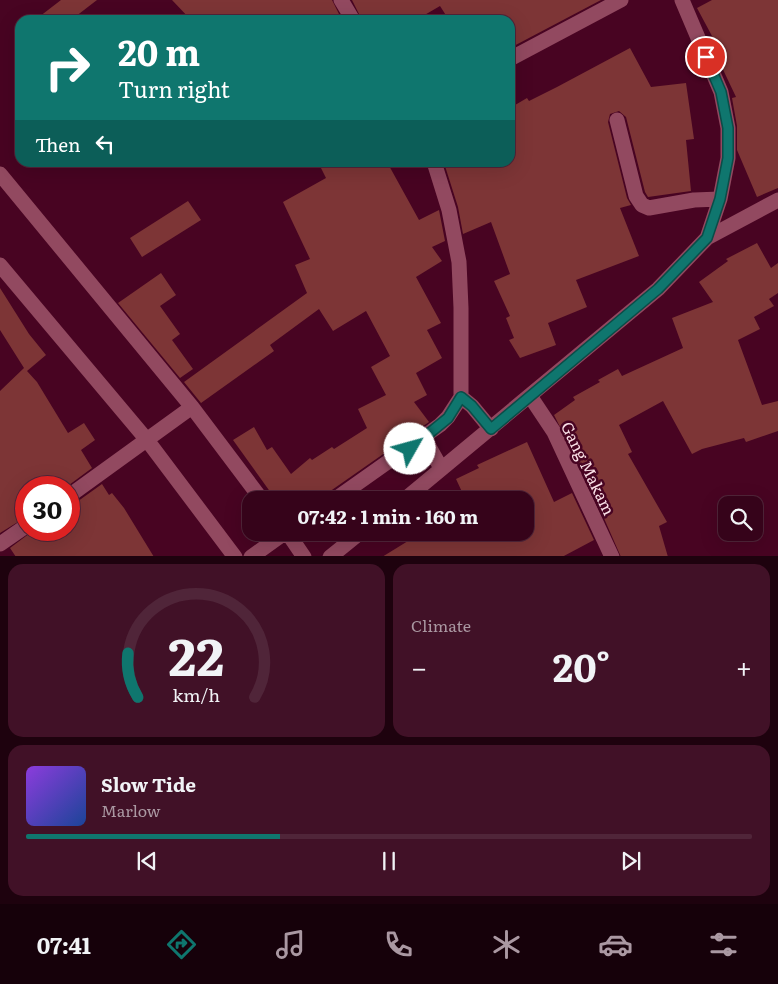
<!DOCTYPE html>
<html lang="en">
<head>
<meta charset="utf-8">
<style>
  body { margin:0; font-family:Literata,serif; background:#411127; color:#f1f3f6; height:100vh; display:flex; flex-direction:column; font-size:19px; white-space:nowrap }
  * { box-sizing:border-box; margin:0 }
  p { font-size:16px; color:#aa98a2 }
  .icon { flex:none; width:28px; height:28px; fill:none; stroke:currentColor; stroke-width:2; stroke-linecap:round; stroke-linejoin:round }
  .map { position:relative; height:556px; overflow:hidden }
  .drawer { display:flex; flex-direction:column; gap:8px; padding:8px; background:#1e020e; flex:1 }
  .drawer>* { flex:none }
  .guide { position:absolute; left:15px; top:15px; width:500px; height:152px; border-radius:15px; box-shadow:0 5px 20px #0002,0 0 0 1px #502539; background:#0f766e; color:#fff; overflow:hidden }
  .buttons { position:absolute; left:718px; top:496px; display:grid; gap:10px }
  .buttons a { display:grid; place-items:center; width:45px; height:45px; border-radius:10px; background:#36031a; box-shadow:0 5px 20px #0002,0 0 0 1px #502539; font-size:25px }
  .speed { position:absolute; left:15px; top:476px; display:flex; gap:10px; font-size:25px; font-weight:700; text-align:center }
  .speed>* { display:grid; place-content:center; width:65px; height:65px; border-radius:50%; background:#36031a; box-shadow:0 5px 20px #0002,0 0 0 1px #502539; line-height:1 }
  .speed .limit { border:8px solid #d22; background:#fff; color:#111 }
  .pin { position:absolute; display:grid; place-items:center; width:42px; height:42px; color:#fff; margin:-21px; border:2px solid #fff; border-radius:50%; box-shadow:0 1px 5px #0007 }
  .me { position:absolute; width:55px; margin:-28px; rotate:52deg; stroke-linejoin:round; filter:drop-shadow(0 0 4px #0008) }
  .turn { display:flex; align-items:center; gap:18px; height:105px; padding:0 20px; font-size:22px }
  .turn .icon { width:65px; height:65px; stroke-width:2.5 }
  .turn b { display:block; font-size:35px; line-height:42px }
  .then { display:flex; align-items:center; height:48px; padding:0 20px; background:#0003; gap:10px; font-size:19px }
  .big { font-size:38px; font-weight:700; line-height:1.1 }
  .drawer .card { flex:1; display:flex; flex-direction:column; justify-content:center; gap:8px; min-width:0; padding:0 18px; border-radius:15px; background:#411127 }
  .drawer .dial { align-items:center; gap:0 }
  .dial svg { height:130px; overflow:visible; fill:none; stroke:#502539; stroke-width:7; stroke-linecap:round; text-anchor:middle }
  .dial text { fill:#f1f3f6; stroke:none }
  .song { display:flex; align-items:center; gap:15px }
  .cover { width:60px; height:60px; border-radius:8px; background:linear-gradient(135deg,hsl(270 70% 55%),hsl(220 70% 35%)) }
  .played { height:5px; border-radius:2px; background:linear-gradient(90deg,#0f766e 35%,#502539 35%) }
  .keys { display:flex; justify-content:space-around; direction:ltr }
  .heat { display:flex; justify-content:space-between; align-items:center; font-size:28px; direction:ltr }
  .drawer .tiles { flex:1; display:grid; gap:8px; grid-template-columns:1fr 1fr }
  .card:last-child { grid-column:span 2 }
  .trip { position:absolute; left:242px; top:491px; width:292px; height:50px; border-radius:15px; background:#36031a; box-shadow:0 5px 20px #0002,0 0 0 1px #502539; font-weight:700; line-height:50px; text-align:center }
  .dock { display:flex; height:80px; justify-content:space-around; align-items:center; background:#16010a; color:#aa98a2 }
  .dock .icon { width:35px; height:35px }
  .dock .active { color:#0f766e }
  .dock b { font-size:22px; color:#f1f3f6 }
  .map>svg:first-child { display:block }
</style>
</head>
<body>
<div class="map">
<svg width="778" height="557" viewBox="0 0 778 557">
  <rect width="100%" height="100%" fill="#480422"/>
  <!-- building -->
  <path fill="#7d3536" d="M61,0h36l-26,20h-36z
    M172,0h160l10,20h-151z
    M352,0h249l-91,48v-28h-61l-9,-14 -24,14h-54z
    M712,0h66v188l-21,9 -20,-47v-24l-5,-28 4,-1 -28,-59 4,-2 -15,-28z
    M630,48l21,39 35,-4 8,56 -8,1 5,51 -43,6 -3,-5 -19,-75 -7,-6 -9,3 -2,8 19,76 4,7 -11,3 19,48 -63,24 11,27 -39,16 8,22 -36,13 -11,-18 5,-2 -8,-20 4,-2 -16,-35 16,-7 -19,-52 -28,12 -5,-27 -13,-41 8,-4h57v-54l17,-10 2,3 28,-14z
    M318,162h69l32,58 20,-10 6,31 -13,6 10,14 -26,16 25,46 -14,7 15,28 -26,15 11,22 -13,7 15,20 -100,70 -5,8h-48l-43,-60 21,-13 13,23 5,-3 19,27 19,-16 2,2 20,-13 2,2 33,-21 -9,-19 28,-14 -15,-28 19,-11 -24,-45 -33,20 -14,-22 -49,36 4,6 -73,52 -17,-21 123,-89 -12,-28 15,-6 -27,-57 43,-24z
    M188,201l13,19 -59,37 -12,-19z
    M757,243l14,25 7,-5v30l-9,6 5,7 -20,11 6,12 -22,11 24,65 16,-4v30l-32,11 -2,-4 -42,11 -10,5 -29,-53 -44,24 13,27 -4,2 39,68 -8,4 9,31h-47l-32,-73 -35,-69 21,-15 -2,-3 27,-15 -2,-2 20,-11 4,7 61,-28 -11,-30 41,-16 -14,-20 29,-21 -2,-2z
    M161,273l15,22 -16,11 20,28 -8,6 21,29 -13,9 -62,-75z
    M0,288l29,46 17,21 -19,16 10,11 31,51 16,-10 11,17 -14,10 11,18 -27,20h-39v29l-26,16v-142l24,-23 -24,-38z
    M527,442l27,60 18,-9 22,47 -32,17h-180l26,-16 -5,-9h123v-32h-72l9,-6 -7,-15 23,-11 -2,-3z
    M102,484l7,11 3,-2 12,15 30,49h-138l-6,-9 24,-18h35v-25l5,-1z"/>
  <g fill="none" stroke-linecap="round" stroke-linejoin="round">
    <!-- minor -->
    <path stroke="#924960" stroke-width="15" d="M341,0l12,20
      M510,59l111,-59
      M617,120l19,76 6,9 7,3 45,-8 26,-1
      M0,174l192,233 70,93
      M707,238l71,-38
      M0,265l147,175 88,117
      M530,396l24,36 58,125
      M461,397l11,9 19,23
      M424,438l17,30
      M69,496l123,-89
      M334,500l106,-75 8,-8 13,-20v-89l-2,-46 -10,-52 -15,-48
      M404,500l254,-211 49,-51 13,-39 8,-41v-30l-7,-36 -39,-92
      M287,532l17,25
      M0,544l26,-18
      M251,557l35,-25
      M330,557l31,-25"/>
  </g>
  <g fill="none" stroke-linecap="round" stroke-linejoin="round">
    <defs>
      <path id="route" d="M410,449l38,-31 13,-21 11,9 19,23 167,-140 49,-51 13,-39 8,-41v-30l-7,-36 -15,-35"/>
    </defs>
    <!-- route casing -->
    <use href="#route" stroke="#0a4d48" stroke-width="12"/>
    <!-- route -->
    <use href="#route" stroke="#0f766e" stroke-width="9"/>
  </g>
  <g text-anchor="middle" dominant-baseline="central" stroke-width="5" stroke-linejoin="round" paint-order="stroke">
    <!-- street labels -->
    <g font-size="16" fill="#fae0e6" stroke="#480422">
      <text transform="translate(589 468) rotate(64)">Gang Makam</text>
    </g>
  </g>
</svg>
<div class="buttons">
<a><svg class="icon" aria-label="search" viewBox="0 0 24 24"><circle cx="10" cy="10" r="6"/><path d="M15 15l6 6"/></svg></a>
</div>
<div class="speed"><div class="limit">30</div></div>
<div class="pin" style="left:706px;top:57px;background:#d93025"><svg class="icon" aria-label="arrive" viewBox="0 0 24 24"><path d="M6 21V4h12l-3 4 3 4H6"/></svg></div>
<svg class="me" style="left:410px;top:449px" viewBox="-20 -20 40 40"><circle r="19" fill="#fff"/><path d="M0-13L10 11 0 6-10 11z" fill="#0f766e"/></svg>
<div class="trip">07:42 · 1 min · 160 m</div>
<div class="guide">
<div class="turn"><svg class="icon" aria-label="right" viewBox="0 0 24 24"><path d="M7 20v-9h11M14 6l5 5-5 5"/></svg><div><b>20 m</b>Turn right</div></div>
<div class="then">Then<svg class="icon" aria-label="left" viewBox="0 0 24 24"><path d="M17 20v-9H6M10 6l-5 5 5 5"/></svg></div>
</div>
</div>
<section class="drawer">
<div class="tiles">
<div class="card dial"><svg viewBox="0 0 100 80">
<path d="M14 69A42 42 0 1 1 86 69"/>
<path d="M14 69A42 42 0 0 1 8 42" stroke="#0f766e"/>
<text x="50" y="56" font-size="32" font-weight="700">22</text>
<text x="50" y="72" font-size="11">km/h</text>
</svg></div>
<div class="card"><p>Climate</p>
<div class="heat"><a>−</a><b class="big">20°</b><a>+</a></div>
</div>
<div class="card">
<div class="song"><i class="cover"></i><div><b>Slow Tide</b><p>Marlow</p></div></div>
<div class="played"></div>
<div class="keys"><svg class="icon" aria-label="previous" viewBox="0 0 24 24"><path d="M18 5L8 12l10 7zM5 5v14"/></svg><svg class="icon" aria-label="pause" viewBox="0 0 24 24"><path d="M8 5v14M16 5v14"/></svg><svg class="icon" aria-label="next" viewBox="0 0 24 24"><path d="M6 5l10 7-10 7zM19 5v14"/></svg></div>
</div>
</div>
</section>
<nav class="dock">
<b>07:41</b>
<svg class="icon active" aria-label="directions" viewBox="0 0 24 24"><path d="M12 3l9 9-9 9-9-9zM9 14v-3h6M13 9l2 2-2 2"/></svg>
<svg class="icon" aria-label="music" viewBox="0 0 24 24"><path d="M9 18V5l10-2v13"/><circle cx="6" cy="18" r="3"/><circle cx="16" cy="16" r="3"/></svg>
<svg class="icon" aria-label="phone" viewBox="0 0 24 24"><path d="M5 4h4l2 5-3 2q2 4 5 5l2-3 5 2v4C11 20 4 13 5 4z"/></svg>
<svg class="icon" aria-label="climate" viewBox="0 0 24 24"><path d="M12 3v18M4 7l16 10M4 17L20 7"/></svg>
<svg class="icon" aria-label="car" viewBox="0 0 24 24"><path d="M5 17H2v-5l4-1 3-4h7l3 4 3 1v5h-3M9 17h6M6 11h13"/><circle cx="7" cy="17" r="2"/><circle cx="17" cy="17" r="2"/></svg>
<svg class="icon" aria-label="filters" viewBox="0 0 24 24"><path d="M4 7h16M4 17h16"/><circle cx="9" cy="7" r="2"/><circle cx="15" cy="17" r="2"/></svg>
</nav>
</body>
</html>
